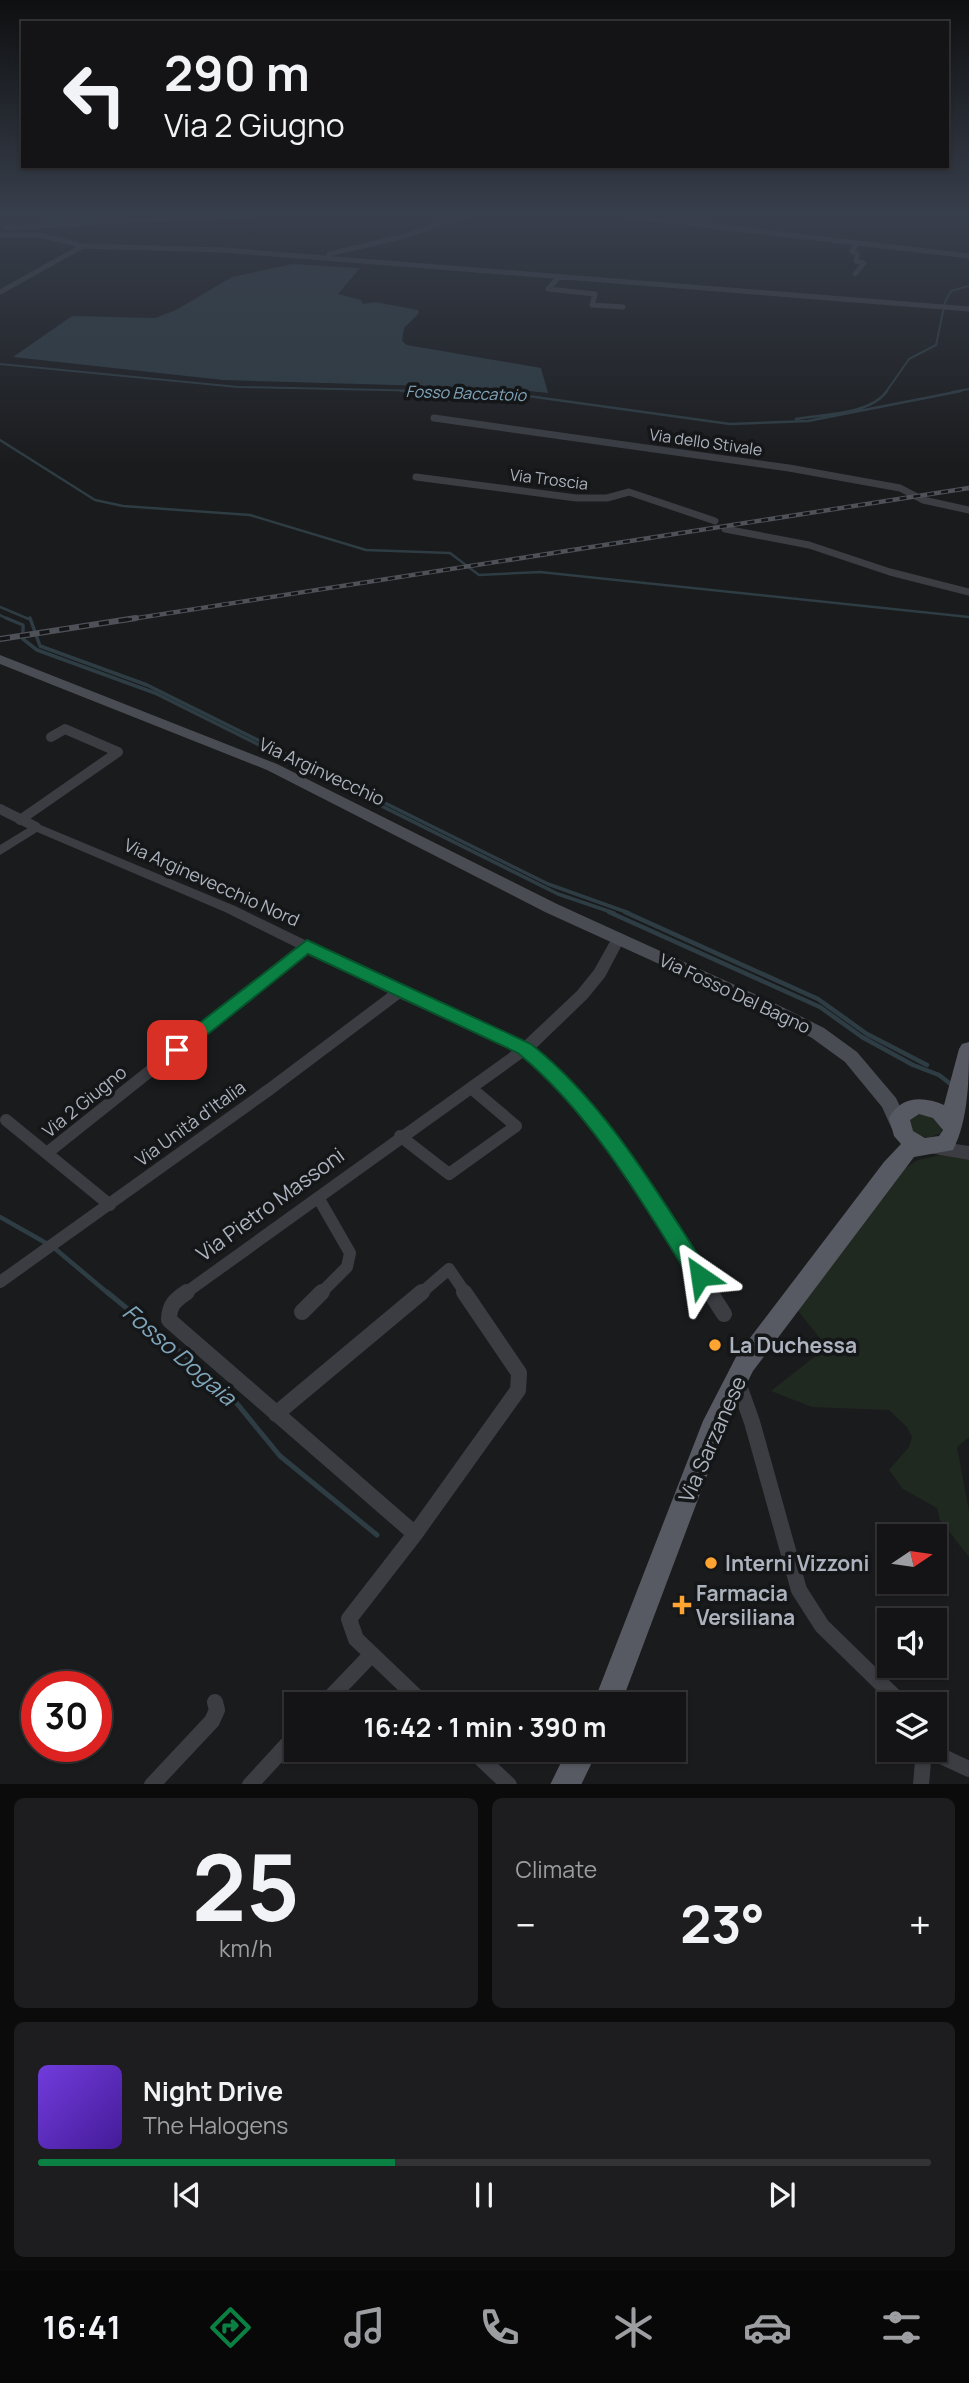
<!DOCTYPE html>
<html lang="en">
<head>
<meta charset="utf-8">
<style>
  body { margin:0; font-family:Manrope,sans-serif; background:#1d1d1f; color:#f1f3f6; height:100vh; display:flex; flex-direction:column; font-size:26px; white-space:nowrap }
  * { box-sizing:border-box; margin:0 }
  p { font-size:23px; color:#9d9ea1 }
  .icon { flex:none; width:38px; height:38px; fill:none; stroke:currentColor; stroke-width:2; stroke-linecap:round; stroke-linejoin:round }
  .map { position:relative; height:1784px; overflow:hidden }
  .sheet { display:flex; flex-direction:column; gap:14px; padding:14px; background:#0b0b0c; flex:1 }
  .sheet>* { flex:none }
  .hud { position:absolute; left:21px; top:21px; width:928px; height:147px; border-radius:0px; box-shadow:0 2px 5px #0004,0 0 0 2px #333335; background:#141416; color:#f1f3f6; overflow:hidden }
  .needle { width:46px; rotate:77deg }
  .tools { position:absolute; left:877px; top:1524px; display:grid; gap:14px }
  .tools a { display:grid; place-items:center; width:70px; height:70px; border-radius:0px; background:#141416; box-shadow:0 2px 5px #0004,0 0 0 2px #333335; font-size:35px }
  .speed { position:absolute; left:21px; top:1671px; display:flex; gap:14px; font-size:35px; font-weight:700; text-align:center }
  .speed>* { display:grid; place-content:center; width:91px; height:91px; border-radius:50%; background:#141416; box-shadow:0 2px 5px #0004,0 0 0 2px #333335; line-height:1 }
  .speed .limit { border:10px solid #d22; background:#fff; color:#111 }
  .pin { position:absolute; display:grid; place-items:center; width:60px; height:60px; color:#fff; margin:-30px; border-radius:14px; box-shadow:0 4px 10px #0006 }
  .me { position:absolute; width:77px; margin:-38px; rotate:328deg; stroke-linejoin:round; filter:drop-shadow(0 0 5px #0008) }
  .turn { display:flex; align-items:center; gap:24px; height:147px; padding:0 28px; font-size:32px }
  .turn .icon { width:91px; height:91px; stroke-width:2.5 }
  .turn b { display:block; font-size:49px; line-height:60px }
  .big { font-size:52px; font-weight:700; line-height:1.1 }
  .sheet .tile { flex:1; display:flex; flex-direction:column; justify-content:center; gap:10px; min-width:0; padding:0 24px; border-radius:10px; background:#1d1d1f }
  .sheet .dial { align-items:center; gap:0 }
  .dial b { font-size:91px; line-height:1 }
  .song { display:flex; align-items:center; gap:21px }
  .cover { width:84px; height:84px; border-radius:10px; background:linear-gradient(135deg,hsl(260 70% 55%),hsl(260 70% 35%)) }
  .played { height:7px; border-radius:4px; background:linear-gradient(90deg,#0b8043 40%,#333335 40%) }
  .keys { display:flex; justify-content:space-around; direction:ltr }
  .heat { display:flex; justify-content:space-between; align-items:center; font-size:38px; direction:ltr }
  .sheet .tiles { flex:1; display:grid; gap:14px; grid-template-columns:1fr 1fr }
  .tile:last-child { grid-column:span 2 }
  .trip { position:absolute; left:284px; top:1692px; width:402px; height:70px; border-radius:0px; background:#141416; box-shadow:0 2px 5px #0004,0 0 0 2px #333335; font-weight:700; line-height:70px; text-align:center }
  .tabs { display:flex; height:112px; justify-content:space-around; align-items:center; background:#080809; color:#9d9ea1 }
  .tabs .icon { width:49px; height:49px }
  .tabs .active { color:#0b8043 }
  .tabs b { font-size:32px; color:#f1f3f6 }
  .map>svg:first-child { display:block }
</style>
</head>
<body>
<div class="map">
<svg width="969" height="1785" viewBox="0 0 969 1785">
  <rect width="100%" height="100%" fill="#1a1b1d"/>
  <!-- green -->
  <path fill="#202920" d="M914,1113l17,1 11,11 -1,8 -13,5 -16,-6 -4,-13z
    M941,1155l28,5v277l-12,10 12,64v46l-29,-37 -3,-12 -34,-19 -14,-19 20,-23 3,-10 -5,-10 -18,-17 -77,-3 -41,-16 56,-44 -32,-40 107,-137 16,-10z"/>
  <!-- water -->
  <path fill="#2e3c43" d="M292,264l68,4 -22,26 23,6 2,4 12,-2 43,8 1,3 -15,15 -2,13 5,4 134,23 7,25 -48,-5 -277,-8 -210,-23 59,-41 83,2 21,-8 56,-33z"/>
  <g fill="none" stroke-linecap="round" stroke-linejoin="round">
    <!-- stream-far4 -->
    <path stroke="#2e3c43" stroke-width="2" d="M214,218l37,-2
      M0,364l238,23 241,5
      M886,392l23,-33 27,-14 9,-43 6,-11 18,-5
      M952,392l17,-3"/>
    <!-- stream-far3 -->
    <path stroke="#2e3c43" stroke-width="2.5" d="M401,391l106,2 223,31 78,-3 153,-30
      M796,419c27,-5 74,-4 91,-28
      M0,440l95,60 28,6 127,9 116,35 84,3 29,22 61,-3 429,45
      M0,607l31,13
      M0,615l10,5"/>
    <!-- stream-far2 -->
    <path stroke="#2e3c43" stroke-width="3.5" d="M6,618l17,7v14l14,11 118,43 403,201 56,19
      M30,618l10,28 107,39 401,199 81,29"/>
    <!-- stream-far1 -->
    <path stroke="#2e3c43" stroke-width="4.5" d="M609,912l211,95 42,30 51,28 26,10 13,10
      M625,912l193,87 49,35 60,31
      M0,1217l46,26
      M53,1247l56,47"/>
    <!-- stream -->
    <path stroke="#2e3c43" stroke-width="5" d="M107,1292l118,97 55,67 97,79"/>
    <!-- minor-far4 -->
    <path stroke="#3b3d43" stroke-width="5" d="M626,216l343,40
      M5,228l210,-12
      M0,235h40l43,11 140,4 746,59
      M329,254l72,-17 64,-21
      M855,274l9,-11 -8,-2 1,-7 -5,-3 4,-7
      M559,277l-11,12 47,5 -3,11 31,2
      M0,292l83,-46"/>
    <!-- minor-far3 -->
    <path stroke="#3b3d43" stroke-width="7" d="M434,418l355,50 111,20 23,12 46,10
      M416,477l160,21h31l22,-6 86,29
      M725,529l84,16 81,27 79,20"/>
    <!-- minor-far2 -->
    <path stroke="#3b3d43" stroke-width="10" d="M0,809l36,18
      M20,820l98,-68 -53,-23 -14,8"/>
    <!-- minor-far1 -->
    <path stroke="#3b3d43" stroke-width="12" d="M6,1120l104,85
      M400,1136l49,38 67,-48 -45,-38
      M47,1153l260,-207
      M319,1199l31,54 -3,14 -27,27
      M0,1282l270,-193 129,-97
      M184,1294l341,-245c78,70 131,156 186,245
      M420,1294l29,-25 17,25"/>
    <!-- minor -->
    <path stroke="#3b3d43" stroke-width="16" d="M187,1292c-12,8 -18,13 -18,28l246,214 -66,85 7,20 68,65
      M710,1292l14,22
      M302,1312l20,-20
      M737,1380l15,42 47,168 23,36 80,78
      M276,1414l146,-122
      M415,1534l103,-144 1,-17 -55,-81
      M324,1704l47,-49
      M472,1750l37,35
      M928,1750l41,19
      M152,1785l60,-64 5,-11 -2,-8
      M250,1785l46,-50
      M921,1785l3,-35"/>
    <!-- tertiary -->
    <path fill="#3b3d43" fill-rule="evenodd" d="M36,823l199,83 169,82 119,54 54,-51 17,-21 19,-34h10l2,3 -20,38 -18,22 -56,54 -6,2 -131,-59 -169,-84 -188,-80 -37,23v-10z
      M935,1141l34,5v14l-40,-7 -2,-5 2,-5z"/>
    <!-- secondary -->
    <path fill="#494c53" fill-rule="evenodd" d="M0,655l277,109 280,140 213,97 54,27 33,24 39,46 12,26 -2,5 -7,2 -7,-2 -10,-22 -37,-45 -33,-24 -54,-29 -213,-97 -278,-142 -267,-106z"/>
    <!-- primary -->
    <path fill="#575a62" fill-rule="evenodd" d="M969,1042c0,35 0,77 -16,108l-39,7 -161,214 -27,54 -105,279h-28l110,-283 34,-66 147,-193 17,-18 -7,-8 -5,-18c12,-22 34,-22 55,-13l15,-56 3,-5zM919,1114l14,4 10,12 -4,6 -14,2 -12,-7 -3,-11z
      M567,1750h31l-17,35h-31z"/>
    <defs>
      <path id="rail-far1" d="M125,620l844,-132"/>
      <path id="rail" d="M0,639l136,-21"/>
    </defs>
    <!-- rail-far1 casing -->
    <use href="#rail-far1" stroke="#4e5158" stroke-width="4.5"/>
    <!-- rail casing -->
    <use href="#rail" stroke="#4e5158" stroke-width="6"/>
    <!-- rail-far1 -->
    <use href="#rail-far1" stroke="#151618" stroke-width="2.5" stroke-dasharray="7" stroke-linecap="butt"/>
    <!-- rail -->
    <use href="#rail" stroke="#151618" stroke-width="3.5" stroke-dasharray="10" stroke-linecap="butt"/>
  </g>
  <!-- sky -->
  <linearGradient id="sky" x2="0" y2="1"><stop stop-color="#0e0f10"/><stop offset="0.46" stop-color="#383f4c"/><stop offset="1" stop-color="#383f4c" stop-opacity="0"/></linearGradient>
  <rect width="969" height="466" fill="url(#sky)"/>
  <!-- route -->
  <path fill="#0b8043" stroke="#07532c" stroke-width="2" d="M307,940l224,104c74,59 125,146 176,225l3,7 -3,6 -7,2 -8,-2c-49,-79 -101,-169 -174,-229l-210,-99 -125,100h-12l-3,-4 3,-5z"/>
  <!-- markers -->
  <g fill="#ffa331" stroke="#151618" stroke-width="2.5">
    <circle cx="715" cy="1345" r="7"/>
    <circle cx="711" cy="1563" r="7"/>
    <path d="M678.5 1594.5h7v7h7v7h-7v7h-7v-7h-7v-7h7z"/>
  </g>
  <g text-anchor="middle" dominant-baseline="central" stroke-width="7" stroke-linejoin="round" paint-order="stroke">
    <!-- far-water labels -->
    <g font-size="16" font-style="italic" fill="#80a6bb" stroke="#151618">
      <text transform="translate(466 393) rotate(2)">Fosso Baccatoio</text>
    </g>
    <!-- far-street labels -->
    <g font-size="16" fill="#acb3be" stroke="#151618">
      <text transform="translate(706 442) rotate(8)">Via dello Stivale</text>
      <text transform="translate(549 479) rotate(7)">Via Troscia</text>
    </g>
    <!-- street labels -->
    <g font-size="18" fill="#acb3be" stroke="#151618">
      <text transform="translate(322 771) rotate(25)">Via Arginvecchio</text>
      <text transform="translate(212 882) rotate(24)">Via Arginevecchio Nord</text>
      <text transform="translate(735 993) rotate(25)">Via Fosso Del Bagno</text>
      <text transform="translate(84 1101) rotate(-39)">Via 2 Giugno</text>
      <text transform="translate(190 1123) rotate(-36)">Via Unità d'Italia</text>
    </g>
    <!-- near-street labels -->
    <g font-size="21" fill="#acb3be" stroke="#151618">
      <text transform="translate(270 1204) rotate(-36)">Via Pietro Massoni</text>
      <text transform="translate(712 1439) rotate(-66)">Via Sarzanese</text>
    </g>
    <!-- near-poi labels -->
    <g font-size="21" font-weight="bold" fill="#acb3be" stroke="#151618" text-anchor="start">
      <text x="729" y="1345">La Duchessa</text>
      <text x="725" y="1563">Interni Vizzoni</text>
      <text x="696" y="1593">Farmacia<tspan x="696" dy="24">Versiliana</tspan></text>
    </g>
    <!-- near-water labels -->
    <g font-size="23" font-style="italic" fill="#80a6bb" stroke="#151618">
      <text transform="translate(180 1354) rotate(41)">Fosso Dogaia</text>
    </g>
  </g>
</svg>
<div class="tools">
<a><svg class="needle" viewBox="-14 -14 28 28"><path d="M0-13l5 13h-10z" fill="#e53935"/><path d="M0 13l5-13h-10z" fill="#9d9ea1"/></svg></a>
<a><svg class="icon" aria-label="sound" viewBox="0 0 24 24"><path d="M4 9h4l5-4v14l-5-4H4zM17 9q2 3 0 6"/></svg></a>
<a><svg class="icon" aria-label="layers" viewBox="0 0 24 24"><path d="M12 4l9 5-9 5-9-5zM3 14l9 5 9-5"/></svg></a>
</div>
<div class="speed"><div class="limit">30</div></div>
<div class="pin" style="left:177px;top:1050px;background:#d93025"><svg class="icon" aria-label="arrive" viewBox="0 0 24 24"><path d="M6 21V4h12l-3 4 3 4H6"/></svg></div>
<svg class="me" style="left:700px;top:1276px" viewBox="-20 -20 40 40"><path d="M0-17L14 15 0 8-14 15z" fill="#0b8043" stroke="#fff" stroke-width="4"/></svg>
<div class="trip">16:42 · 1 min · 390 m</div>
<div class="hud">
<div class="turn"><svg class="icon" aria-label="left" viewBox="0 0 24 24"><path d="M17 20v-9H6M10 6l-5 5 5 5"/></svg><div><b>290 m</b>Via 2 Giugno</div></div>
</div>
</div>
<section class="sheet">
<div class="tiles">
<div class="tile dial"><b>25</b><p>km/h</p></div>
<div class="tile"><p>Climate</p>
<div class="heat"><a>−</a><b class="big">23°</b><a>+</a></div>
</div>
<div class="tile">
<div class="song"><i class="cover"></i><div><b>Night Drive</b><p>The Halogens</p></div></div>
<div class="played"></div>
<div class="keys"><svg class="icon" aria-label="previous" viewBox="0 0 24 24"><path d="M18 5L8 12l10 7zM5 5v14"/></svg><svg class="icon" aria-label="pause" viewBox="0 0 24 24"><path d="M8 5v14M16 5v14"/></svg><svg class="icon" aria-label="next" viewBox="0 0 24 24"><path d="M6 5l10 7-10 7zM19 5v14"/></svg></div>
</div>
</div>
</section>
<nav class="tabs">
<b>16:41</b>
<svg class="icon active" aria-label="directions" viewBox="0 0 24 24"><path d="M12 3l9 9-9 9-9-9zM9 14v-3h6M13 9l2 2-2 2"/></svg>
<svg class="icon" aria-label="music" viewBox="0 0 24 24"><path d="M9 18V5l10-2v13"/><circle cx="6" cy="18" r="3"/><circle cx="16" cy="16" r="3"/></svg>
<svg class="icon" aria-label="phone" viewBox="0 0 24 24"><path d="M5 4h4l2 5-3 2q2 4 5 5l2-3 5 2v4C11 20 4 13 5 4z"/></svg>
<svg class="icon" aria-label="climate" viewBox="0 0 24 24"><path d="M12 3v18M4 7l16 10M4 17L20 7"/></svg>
<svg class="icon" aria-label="car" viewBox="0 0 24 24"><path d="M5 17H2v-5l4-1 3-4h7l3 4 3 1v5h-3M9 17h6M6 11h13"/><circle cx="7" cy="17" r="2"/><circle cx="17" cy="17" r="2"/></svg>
<svg class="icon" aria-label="filters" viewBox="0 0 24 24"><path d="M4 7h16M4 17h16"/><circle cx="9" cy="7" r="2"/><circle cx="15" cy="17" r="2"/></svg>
</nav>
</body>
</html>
